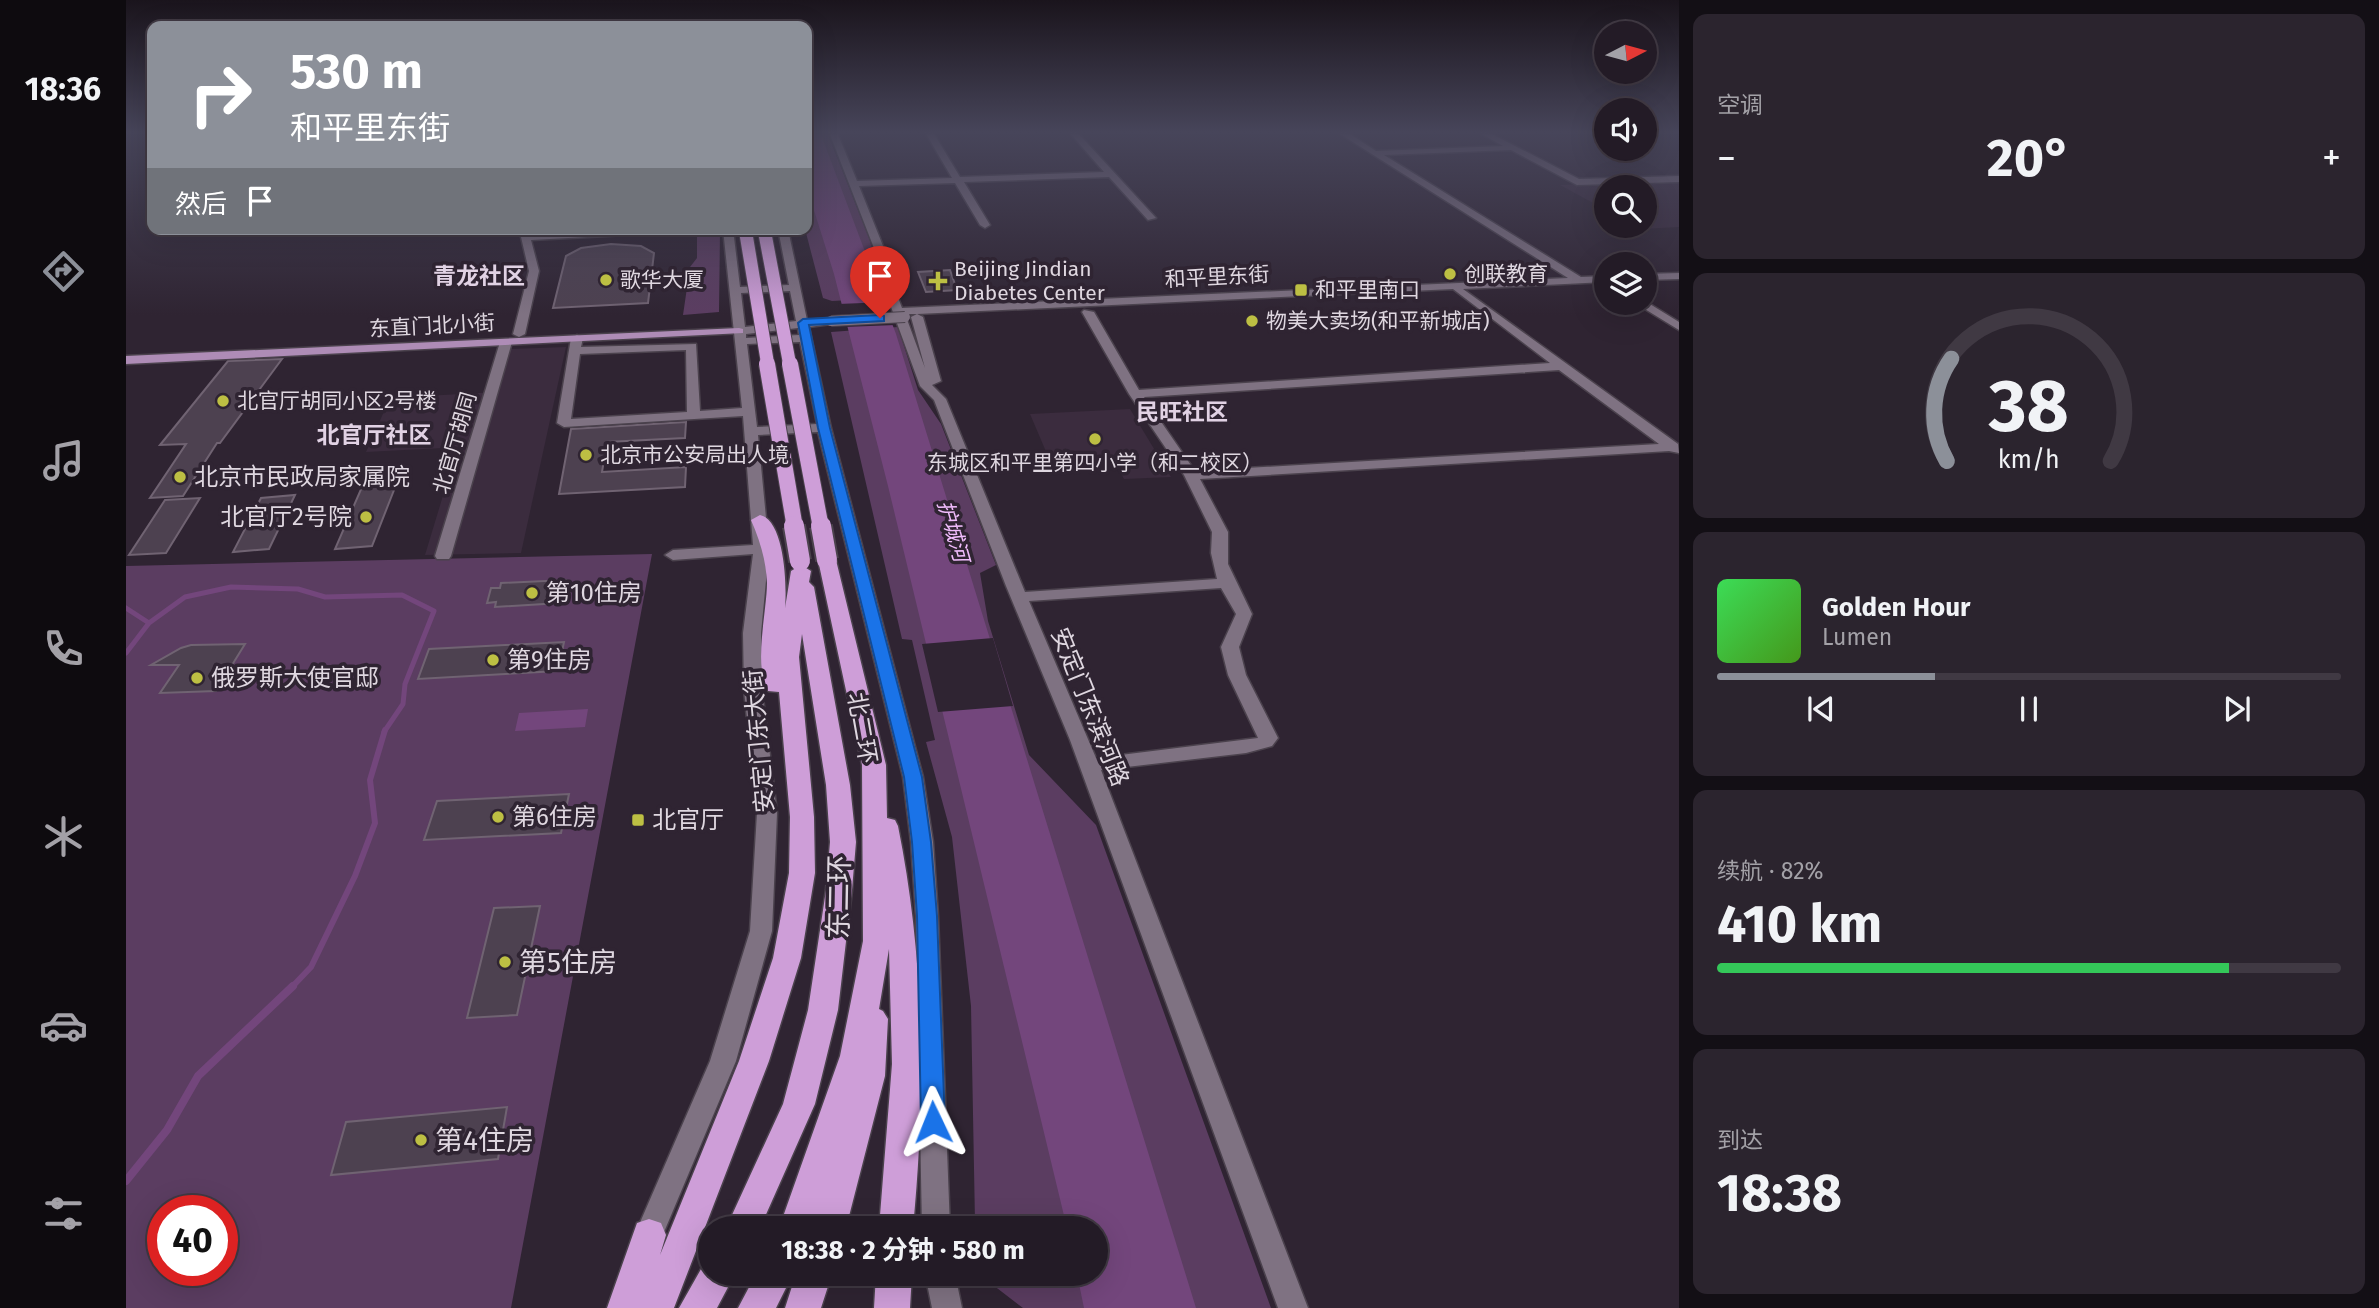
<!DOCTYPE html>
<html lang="zh">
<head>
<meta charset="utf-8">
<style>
  body { margin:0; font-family:"Fira Sans","Noto Sans SC",sans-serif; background:#2b242e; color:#f1f3f6; height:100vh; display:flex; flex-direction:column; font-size:26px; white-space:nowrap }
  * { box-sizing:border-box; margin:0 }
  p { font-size:23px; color:#a3a1a7 }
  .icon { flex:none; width:38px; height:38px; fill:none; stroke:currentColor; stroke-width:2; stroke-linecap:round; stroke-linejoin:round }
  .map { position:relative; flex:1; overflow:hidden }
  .panel { display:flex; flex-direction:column; gap:14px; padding:14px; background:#130f15; width:700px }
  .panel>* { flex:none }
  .banner { position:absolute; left:21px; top:21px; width:665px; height:214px; border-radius:14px; box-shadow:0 7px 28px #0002,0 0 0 2px #403943; background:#8c9099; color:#fff; overflow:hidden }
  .needle { width:46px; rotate:84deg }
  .tools { position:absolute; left:1468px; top:21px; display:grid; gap:14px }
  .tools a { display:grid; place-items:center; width:63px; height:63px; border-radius:50%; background:#231b26; box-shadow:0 7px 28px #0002,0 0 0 2px #403943; font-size:35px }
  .speed { position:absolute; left:21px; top:1195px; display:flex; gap:14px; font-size:35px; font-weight:700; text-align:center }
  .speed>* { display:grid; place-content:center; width:91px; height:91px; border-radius:50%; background:#231b26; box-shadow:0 7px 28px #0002,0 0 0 2px #403943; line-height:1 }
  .speed .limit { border:10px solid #d22; background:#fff; color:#111 }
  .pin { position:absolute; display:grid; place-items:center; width:60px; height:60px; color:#fff; margin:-72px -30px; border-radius:50% 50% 50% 0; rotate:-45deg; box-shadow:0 0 7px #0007 }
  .pin .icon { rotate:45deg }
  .me { position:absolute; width:77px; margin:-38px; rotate:358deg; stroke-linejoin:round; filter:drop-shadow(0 0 5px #0008) }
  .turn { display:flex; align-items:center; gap:24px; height:147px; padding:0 28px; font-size:32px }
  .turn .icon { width:91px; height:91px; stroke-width:2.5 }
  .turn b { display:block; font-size:49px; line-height:60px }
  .then { display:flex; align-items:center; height:66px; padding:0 28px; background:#0003; gap:14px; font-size:26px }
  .big { font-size:52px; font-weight:700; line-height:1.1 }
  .panel .card { flex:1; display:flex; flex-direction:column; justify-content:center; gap:10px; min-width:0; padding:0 24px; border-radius:14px; background:#2b242e }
  .panel .dial { align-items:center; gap:0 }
  .dial svg { height:182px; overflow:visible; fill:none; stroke:#403943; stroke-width:7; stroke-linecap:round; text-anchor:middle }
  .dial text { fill:#f1f3f6; stroke:none }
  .song { display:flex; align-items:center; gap:21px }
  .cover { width:84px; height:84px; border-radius:10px; background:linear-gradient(135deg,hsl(130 70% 55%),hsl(100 70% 35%)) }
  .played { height:7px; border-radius:4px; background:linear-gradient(90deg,#8c9099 35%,#403943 35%) }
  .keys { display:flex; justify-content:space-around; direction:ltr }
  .heat { display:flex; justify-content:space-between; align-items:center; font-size:38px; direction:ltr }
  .charge { height:10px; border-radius:5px; background:linear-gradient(90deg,#34c759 82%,#403943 0) }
  .trip { position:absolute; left:572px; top:1216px; width:410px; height:70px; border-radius:35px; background:#231b26; box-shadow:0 7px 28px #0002,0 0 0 2px #403943; font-weight:700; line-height:70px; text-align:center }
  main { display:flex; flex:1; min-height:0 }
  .tabs { display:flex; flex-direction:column; width:126px; justify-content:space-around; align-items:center; background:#0e0b0f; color:#a3a1a7 }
  .tabs .icon { width:49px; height:49px }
  .tabs .selected { color:#8c9099 }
  .tabs b { font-size:32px; color:#f1f3f6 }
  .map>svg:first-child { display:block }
</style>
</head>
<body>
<main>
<nav class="tabs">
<b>18:36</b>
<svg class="icon selected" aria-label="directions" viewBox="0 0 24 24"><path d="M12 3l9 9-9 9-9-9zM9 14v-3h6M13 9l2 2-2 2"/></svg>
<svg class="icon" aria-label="music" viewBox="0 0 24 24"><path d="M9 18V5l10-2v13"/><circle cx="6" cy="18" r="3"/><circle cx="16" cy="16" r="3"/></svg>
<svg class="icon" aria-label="phone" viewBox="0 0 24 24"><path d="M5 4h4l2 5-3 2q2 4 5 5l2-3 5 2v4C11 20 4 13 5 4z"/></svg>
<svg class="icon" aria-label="climate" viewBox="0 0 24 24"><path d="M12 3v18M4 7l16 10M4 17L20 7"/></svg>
<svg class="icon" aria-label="car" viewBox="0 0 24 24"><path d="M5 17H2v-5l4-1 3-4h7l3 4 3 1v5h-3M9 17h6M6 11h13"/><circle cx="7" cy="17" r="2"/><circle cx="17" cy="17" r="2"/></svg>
<svg class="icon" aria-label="filters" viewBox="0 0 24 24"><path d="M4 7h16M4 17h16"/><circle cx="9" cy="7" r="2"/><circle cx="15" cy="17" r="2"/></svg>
</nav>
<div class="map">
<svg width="1553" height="1308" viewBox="0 0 1553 1308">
  <rect width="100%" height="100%" fill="#2f2432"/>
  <!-- built -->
  <path fill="#3b2c3e" d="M1534,181l19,1v45l-38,2 -5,-3h9v-39h-39v23l-46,-25z
    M440,347l-45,206 -96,2 30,-99h-14l2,-8 -77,4 24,-54 106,-6 14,-43z
    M1004,409l41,68 -47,2 -8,-14 -63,3 -23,-54z"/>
  <!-- green -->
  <path fill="#5b3d61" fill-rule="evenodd" d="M681,132h20l42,106 19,60 -56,3 -9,-3 -18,-69z
    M594,230l-1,82 -36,3 7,-48 7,-9v-27z
    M772,327l20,63 23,34 55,141 -16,8 8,48 41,134 67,70 175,483h-248l-30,-23 -3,-11h106v-46h-119l-2,-6 -4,-216 -19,-169 -26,-95 9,-2 -23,-100 -10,-1 -71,-307z
    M526,554l-141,754h-385v-742zM37,1211h59v59h-59z"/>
  <!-- water -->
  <path fill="#73467c" d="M681,132h13l76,202 300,974h-112l-7,-34h19v-46h-29l-179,-742 -54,-212 -27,-86z
    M462,709l-3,18 -70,4 4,-18z"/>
  <!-- pier -->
  <path fill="#2f2432" d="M762,302l8,23 -52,2 -6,-23z
    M867,638l20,68 -75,6 -16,-68z"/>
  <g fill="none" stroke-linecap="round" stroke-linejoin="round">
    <!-- stream-far2 -->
    <path stroke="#73467c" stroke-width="5" d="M0,608l23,15
      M0,653l23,-30 36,-26 46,-10 67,2 27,8 77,-2 32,16 -29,73 -2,20 -19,28"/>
    <!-- stream-far1 -->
    <path stroke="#73467c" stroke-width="6" d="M165,988l20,-21 44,-91 20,-53 -5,-43 15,-50"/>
    <!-- stream -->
    <path stroke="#73467c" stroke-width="8" d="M0,1181l41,-51 31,-54 95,-90"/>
  </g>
  <!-- building -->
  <path fill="#4d4150" stroke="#706372" stroke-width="2" d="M485,244l30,2 13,7 -6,50 -95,5 13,-52 15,-8z
    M824,270l7,20 -31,2 -8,-20z
    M156,359l-62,84h-3l-34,53 -33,2 36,-54 -26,1 68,-84z
    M560,422l-1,16 -78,4 -5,30 84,-5 -1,20 -126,7 12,-65z
    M270,485l-24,61 -37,3 27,-62z
    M169,495l-26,54 -36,3 28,-54z
    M74,498l-34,55 -37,2 36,-55z
    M440,580l-6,23 -65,4 1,-5 -9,1 4,-15h9l1,-5z
    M438,642l-6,29 -140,8 11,-30z
    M119,644l-29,47 -56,2 19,-28h-28l30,-17 10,-3z
    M443,794l-8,39 -137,7 13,-39z
    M414,906l-23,109 -50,3 27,-110z
    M381,1107l-9,52 -167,16 15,-53z"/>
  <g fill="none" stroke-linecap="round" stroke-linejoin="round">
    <defs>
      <path id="minor" d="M703,132h8l20,49 95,-3 -27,-46h8l27,45 144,-5 -35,-40h8l79,86 -8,2 -39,-43 -145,5 26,43 -5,3 -5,-3 -25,-42 -96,3 30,75 -3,5 16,42 666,-30 -231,-146h10l29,19 127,-5 -25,-14h10l91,47 100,-3v6l-102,3 -66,-35 -127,5 197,122 25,-1v6l-143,7 215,155 1,9 -10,-2 -469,28 28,53v32l24,50 -13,33 7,28 32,63 -6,8 -26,7 -145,17 207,538h-30l-208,-568 -64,-154 -72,-186 -14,-14 -44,-120 3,-5zM1327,289l97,74 -411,27 -45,-78 -10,-2 -2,2 47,82 55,81 28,57 -1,21 6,26 -192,13 -79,-193 -14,-14 9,-4 -18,-64 -6,-3zM779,314h12l-6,3 14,51zM1433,370l100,74 -464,27 -51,-74zM1095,588l15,26 -15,33 7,28 30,63 -162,20 -67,-157z
        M396,229h10l-1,5 156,-5 -5,3 -151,8 8,31 -14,63 -6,3 -6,-3 16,-63 -8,-34z
        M597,229h10l7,58 49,-2 -11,-56h10l19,91 24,-2 6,3 -6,3 -22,3 22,101 92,349 10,65 5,74 12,312h-28l-6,-312 -5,-74 -8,-65 -85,-345 -60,3 11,114 -8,84 1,57 15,123 -5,118 -36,130 -80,190 -10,4 -10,-4 -4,-10 78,-180 40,-130 7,-118 -13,-123 -1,-57 10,-79 -80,6 -8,-5 8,-5 80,-5 -10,-129 -179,11 -7,-4 14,-85 6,-3 6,3 -2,9 115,-3 4,67 42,-3zM664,291l6,30 -51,6 -4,-34zM672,328l1,7 -53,3v-4zM674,342l17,82 -60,3 -10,-83zM560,350l1,62 -116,7 9,-65z
        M1553,273v6l-34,1v-6z
        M1519,301l34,21v8l-44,-27z
        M380,339l6,3 -61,214 -2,3h-12l-2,-3 65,-214z
        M799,1274h30l7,34h-30z"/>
      <path id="major" d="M613,328l4,1v4l-617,31v-8z"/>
      <path id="highway" d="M634,515c25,6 27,72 25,93l6,-37 10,-6 10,6 -2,11 5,5 36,198 6,57 -4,48 -14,120 -23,94 -55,124h-34l57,-124 25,-94 18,-120 4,-48 -4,-57 -24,-151 -3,23 15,160 1,56 -14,85 -32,103 -95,247h-67l30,-85 12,-4 12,4 5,12 -6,20 79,-194 34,-103 16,-85 1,-56 -11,-125 -11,-1c-15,-23 -1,-81 -1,-108 -1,-23 -7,-42 -16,-63z
        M701,554l9,6 50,205 1,53 8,2 3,6c27,134 28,267 15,402h-34l13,-164 -3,-115 -10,60 4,2 5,8 -3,57 -39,152h-67l61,-172 23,-115 -1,-176 -44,-205z
        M584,1259v15h25l-18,34h-38l26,-46z
        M630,1274h37l-17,34h-38z
        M670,1274h36l-11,34h-36z
        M750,1274h36l-2,34h-36z"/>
    </defs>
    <!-- minor casing -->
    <use href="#minor" stroke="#4b424d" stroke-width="3"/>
    <!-- major casing -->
    <use href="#major" stroke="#4b424d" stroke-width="3"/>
    <!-- highway casing -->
    <use href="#highway" stroke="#4b424d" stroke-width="3"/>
    <!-- minor -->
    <use href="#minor" fill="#7f7282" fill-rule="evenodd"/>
    <!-- major -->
    <use href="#major" fill="#ae8cb6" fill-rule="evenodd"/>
    <!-- highway -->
    <use href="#highway" fill="#ce9ed8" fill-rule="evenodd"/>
    <defs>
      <path id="minor-bridge" d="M705,321l74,-4"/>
      <path id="highway-bridge-far3" d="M619,229l1,7
        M638,229l1,7"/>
      <path id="highway-bridge-far2" d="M620,234l22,132
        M639,234l25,132"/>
      <path id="highway-bridge-far1" d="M641,364l28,164
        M664,364l31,164"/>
      <path id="highway-bridge" d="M668,526l6,35
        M695,526l6,34"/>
    </defs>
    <!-- minor-bridge casing -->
    <use href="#minor-bridge" stroke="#4b424d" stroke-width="12" stroke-linecap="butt"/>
    <!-- highway-bridge-far3 casing -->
    <use href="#highway-bridge-far3" stroke="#4b424d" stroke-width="12" stroke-linecap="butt"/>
    <!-- highway-bridge-far2 casing -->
    <use href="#highway-bridge-far2" stroke="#4b424d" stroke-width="15" stroke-linecap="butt"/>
    <!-- highway-bridge-far1 casing -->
    <use href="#highway-bridge-far1" stroke="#4b424d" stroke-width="18" stroke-linecap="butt"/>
    <!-- highway-bridge casing -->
    <use href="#highway-bridge" stroke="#4b424d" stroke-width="24" stroke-linecap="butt"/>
    <!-- minor-bridge -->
    <use href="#minor-bridge" stroke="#7f7282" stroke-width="10"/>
    <!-- highway-bridge-far3 -->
    <use href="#highway-bridge-far3" stroke="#ce9ed8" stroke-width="10"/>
    <!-- highway-bridge-far2 -->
    <use href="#highway-bridge-far2" stroke="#ce9ed8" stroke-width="13"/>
    <!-- highway-bridge-far1 -->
    <use href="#highway-bridge-far1" stroke="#ce9ed8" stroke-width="16"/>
    <!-- highway-bridge -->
    <use href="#highway-bridge" stroke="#ce9ed8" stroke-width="20"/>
  </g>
  <!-- sky -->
  <linearGradient id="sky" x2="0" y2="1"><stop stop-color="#1a141c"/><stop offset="0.42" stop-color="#47455a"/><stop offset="1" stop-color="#47455a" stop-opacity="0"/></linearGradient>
  <rect width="1553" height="315" fill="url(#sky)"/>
  <!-- route -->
  <path fill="#1a73e8" stroke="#114b97" stroke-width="2" d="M754,315l4,1v5l-75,4 21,103 92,349 9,65 6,74 8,206 -3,8 -9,3 -8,-3 -4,-8 -4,-206 -5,-74 -8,-65 -86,-349 -20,-105 5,-4z"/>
  <!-- markers -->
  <g fill="#bdbf43" stroke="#2f2432" stroke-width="2.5">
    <circle cx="1324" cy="274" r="7"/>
    <circle cx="480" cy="280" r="7"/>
    <path d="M808.5 270.5h7v7h7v7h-7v7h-7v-7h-7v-7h7z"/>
    <rect x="1168" y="283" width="14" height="14" rx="3.5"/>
    <circle cx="1126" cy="321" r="7"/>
    <circle cx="97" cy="401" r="7"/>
    <circle cx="969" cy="439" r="7"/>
    <circle cx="460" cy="455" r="7"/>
    <circle cx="54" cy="477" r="7"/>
    <circle cx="240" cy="517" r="7"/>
    <circle cx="406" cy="593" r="7"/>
    <circle cx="367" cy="660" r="7"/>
    <circle cx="71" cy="678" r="7"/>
    <circle cx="372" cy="817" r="7"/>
    <rect x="505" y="813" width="14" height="14" rx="3.5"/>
    <circle cx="379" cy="962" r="7"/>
    <circle cx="295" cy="1140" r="7"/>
  </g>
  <g text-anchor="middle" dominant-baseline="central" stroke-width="7" stroke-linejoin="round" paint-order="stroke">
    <!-- far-poi labels -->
    <g font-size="21" fill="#dfd7e0" stroke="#2f2432" text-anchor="start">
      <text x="828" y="269">Beijing Jindian<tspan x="828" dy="24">Diabetes Center</tspan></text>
      <text x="1338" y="274">创联教育</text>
      <text x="494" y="280">歌华大厦</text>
      <text x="1189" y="290">和平里南口</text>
      <text x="1140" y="321">物美大卖场(和平新城店)</text>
      <text x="111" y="401">北官厅胡同小区2号楼</text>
      <text x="474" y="455">北京市公安局出人境</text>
      <text x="969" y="463" text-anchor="middle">东城区和平里第四小学（和二校区）</text>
    </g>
    <!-- far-street labels -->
    <g font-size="21" fill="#dfd7e0" stroke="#2f2432">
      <text transform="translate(1091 277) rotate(-3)">和平里东街</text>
      <text transform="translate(306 326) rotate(-3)">东直门北小街</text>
      <text transform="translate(329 443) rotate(-74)">北官厅胡同</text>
    </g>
    <!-- far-water labels -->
    <g font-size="21" font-style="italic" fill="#f0bcfc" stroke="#2f2432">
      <text transform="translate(827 531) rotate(74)">护城河</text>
    </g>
    <!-- far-quarter labels -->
    <g font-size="23" font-weight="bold" fill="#e1d2e4" stroke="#2f2432">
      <text x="353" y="276">青龙社区</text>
      <text x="1056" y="412">民旺社区</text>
      <text x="248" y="435">北官厅社区</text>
    </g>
    <!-- poi labels -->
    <g font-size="24" fill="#dfd7e0" stroke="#2f2432" text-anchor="start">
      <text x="68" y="477">北京市民政局家属院</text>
      <text x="226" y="517" text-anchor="end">北官厅2号院</text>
      <text x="420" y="593">第10住房</text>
      <text x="381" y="660">第9住房</text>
      <text x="85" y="678">俄罗斯大使官邸</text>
      <text x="386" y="817">第6住房</text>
      <text x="526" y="820">北官厅</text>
    </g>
    <!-- street labels -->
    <g font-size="24" fill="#dfd7e0" stroke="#2f2432">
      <text transform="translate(964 707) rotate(68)">安定门东滨河路</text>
      <text transform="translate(736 728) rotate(80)">北二环</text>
      <text transform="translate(633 741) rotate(-95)">安定门东大街</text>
    </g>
    <!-- near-street labels -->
    <g font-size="28" fill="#dfd7e0" stroke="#2f2432">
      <text transform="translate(713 897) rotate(-89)">东二环</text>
    </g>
    <!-- near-poi labels -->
    <g font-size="28" fill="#dfd7e0" stroke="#2f2432" text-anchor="start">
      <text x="393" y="962">第5住房</text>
      <text x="309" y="1140">第4住房</text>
    </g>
  </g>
</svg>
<div class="tools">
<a><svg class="needle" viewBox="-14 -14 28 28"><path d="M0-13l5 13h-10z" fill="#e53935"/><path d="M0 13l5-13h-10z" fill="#a3a1a7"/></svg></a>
<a><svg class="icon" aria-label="sound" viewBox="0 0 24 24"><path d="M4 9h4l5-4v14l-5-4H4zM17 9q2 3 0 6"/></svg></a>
<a><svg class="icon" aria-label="search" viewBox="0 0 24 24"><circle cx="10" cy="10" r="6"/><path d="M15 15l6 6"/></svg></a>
<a><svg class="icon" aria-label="layers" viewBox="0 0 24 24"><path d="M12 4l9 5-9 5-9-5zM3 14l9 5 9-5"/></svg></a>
</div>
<div class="speed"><div class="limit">40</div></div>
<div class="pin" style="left:754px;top:318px;background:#d93025"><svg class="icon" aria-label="arrive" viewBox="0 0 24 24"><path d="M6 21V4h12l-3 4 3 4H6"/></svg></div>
<svg class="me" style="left:807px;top:1122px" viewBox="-20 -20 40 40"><path d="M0-17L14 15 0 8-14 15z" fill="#1a73e8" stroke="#fff" stroke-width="4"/></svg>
<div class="trip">18:38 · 2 分钟 · 580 m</div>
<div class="banner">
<div class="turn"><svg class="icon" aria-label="right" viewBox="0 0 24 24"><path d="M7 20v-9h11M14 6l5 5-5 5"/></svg><div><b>530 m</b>和平里东街</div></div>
<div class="then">然后<svg class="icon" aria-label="arrive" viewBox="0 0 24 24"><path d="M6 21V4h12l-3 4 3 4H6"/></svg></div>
</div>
</div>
<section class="panel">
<div class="card"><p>空调</p>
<div class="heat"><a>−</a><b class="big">20°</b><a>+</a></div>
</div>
<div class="card dial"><svg viewBox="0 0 100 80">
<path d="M14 69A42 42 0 1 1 86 69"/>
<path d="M14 69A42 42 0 0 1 16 24" stroke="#8c9099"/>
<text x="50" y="56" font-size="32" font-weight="700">38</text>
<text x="50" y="72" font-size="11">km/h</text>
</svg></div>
<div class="card">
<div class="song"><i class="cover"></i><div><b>Golden Hour</b><p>Lumen</p></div></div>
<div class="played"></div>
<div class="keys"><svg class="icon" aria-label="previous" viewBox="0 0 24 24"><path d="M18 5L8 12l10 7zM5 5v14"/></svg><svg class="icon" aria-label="pause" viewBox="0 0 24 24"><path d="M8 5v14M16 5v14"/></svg><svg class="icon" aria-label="next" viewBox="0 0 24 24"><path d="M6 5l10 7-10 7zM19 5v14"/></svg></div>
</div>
<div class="card"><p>续航 · 82%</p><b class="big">410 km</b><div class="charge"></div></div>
<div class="card"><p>到达</p><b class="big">18:38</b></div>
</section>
</main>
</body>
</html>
